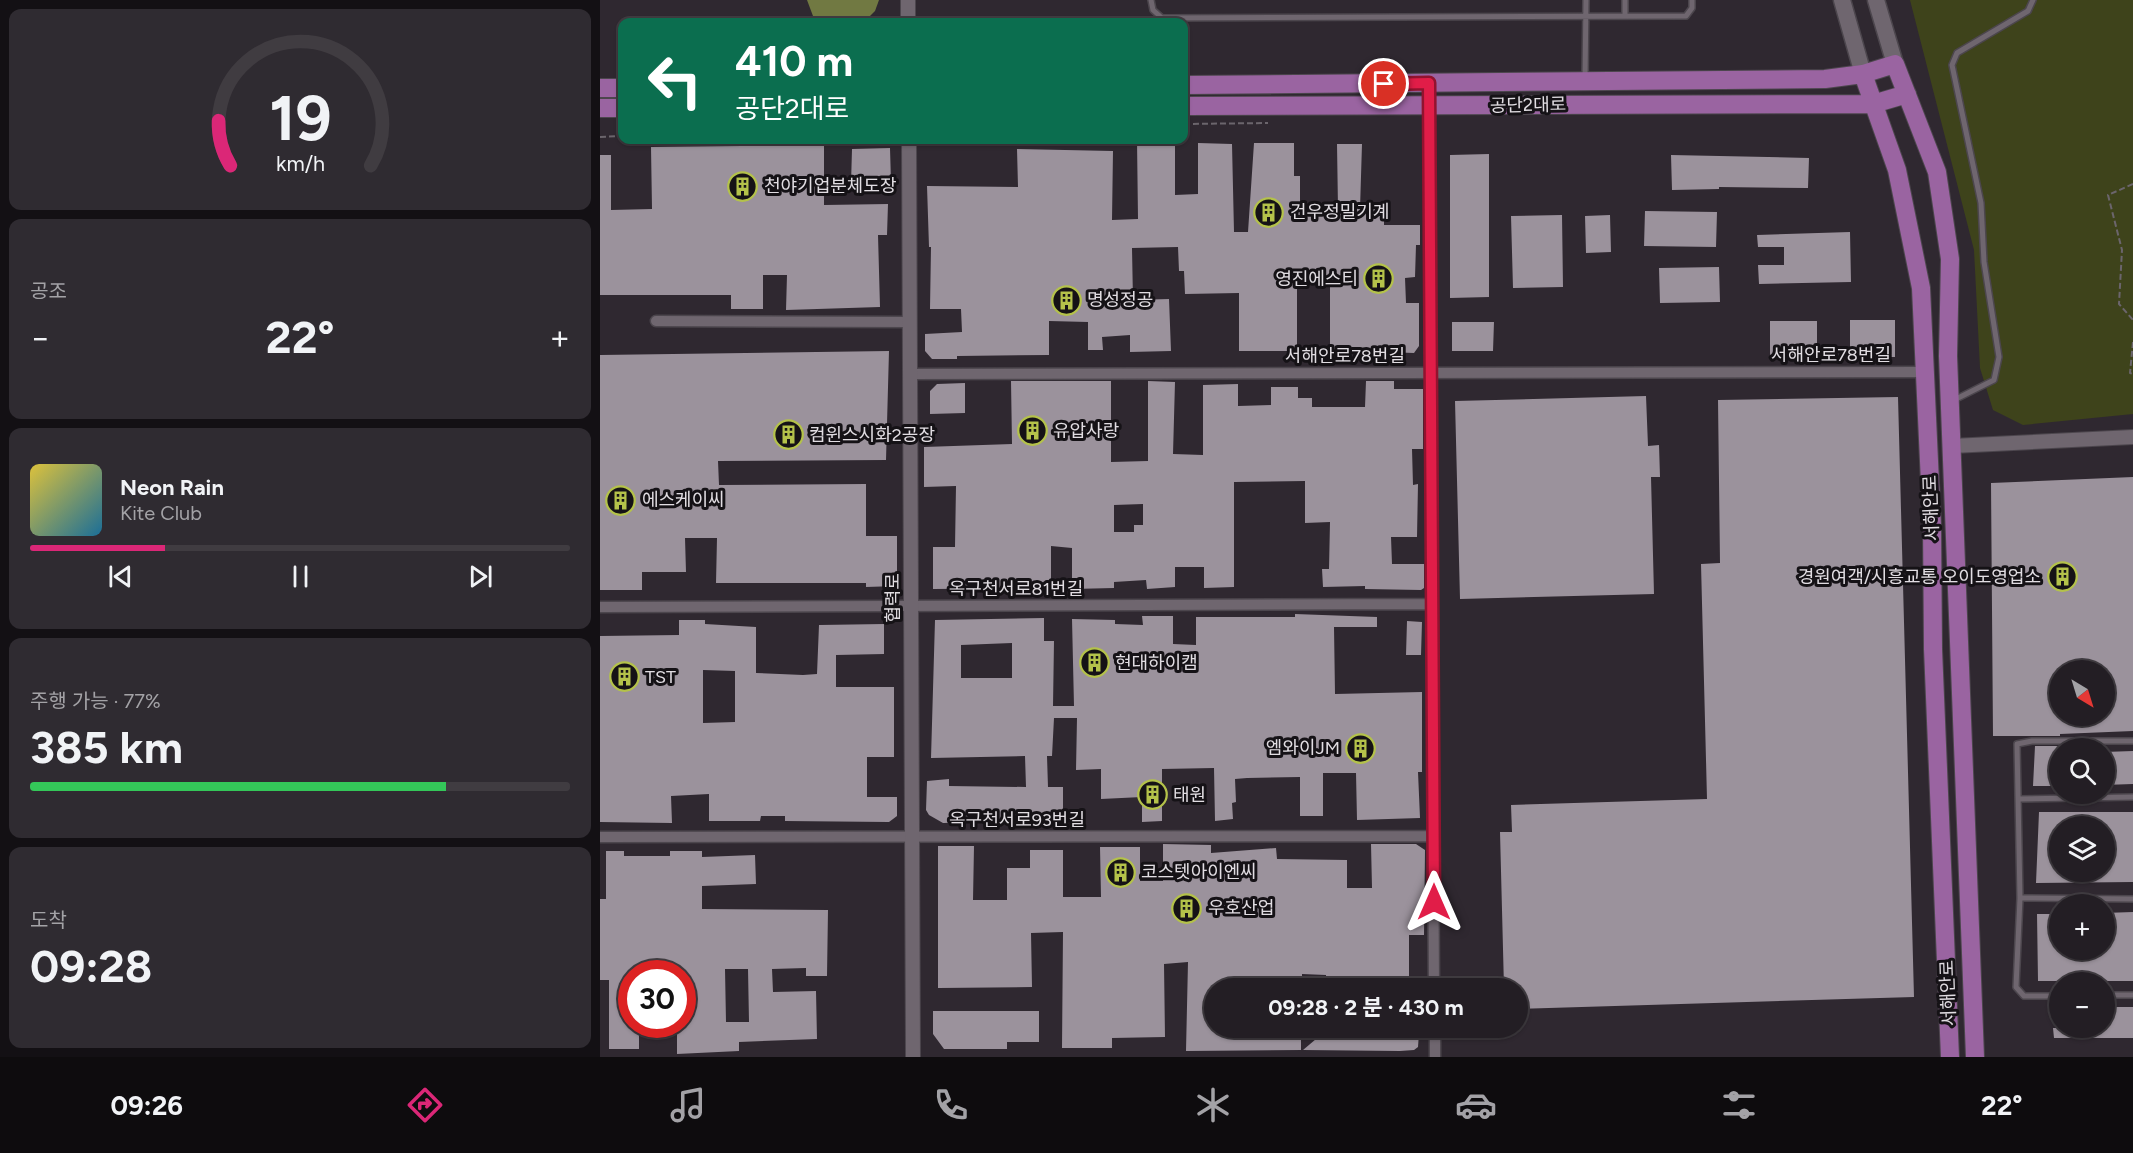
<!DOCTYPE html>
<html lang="ko">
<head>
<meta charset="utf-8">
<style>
  body { margin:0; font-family:Figtree,"Noto Sans KR",sans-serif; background:#2f2b31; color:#f1f3f6; height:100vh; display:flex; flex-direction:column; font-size:22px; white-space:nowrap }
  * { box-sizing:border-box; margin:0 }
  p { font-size:20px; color:#a3a2a6 }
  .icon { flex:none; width:33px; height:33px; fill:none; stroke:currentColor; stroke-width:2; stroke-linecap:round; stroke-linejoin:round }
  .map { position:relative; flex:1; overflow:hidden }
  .side { display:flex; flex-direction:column; gap:9px; padding:9px; background:#131014; width:600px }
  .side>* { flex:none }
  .top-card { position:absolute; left:18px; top:18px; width:570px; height:126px; border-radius:12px; box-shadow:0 2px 4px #0004,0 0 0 2px #403c41; background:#0b6e4f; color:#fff; overflow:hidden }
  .needle { width:39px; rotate:142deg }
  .fabs { position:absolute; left:1449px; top:660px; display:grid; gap:12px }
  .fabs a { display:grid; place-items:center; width:66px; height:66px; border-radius:50%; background:#231e24; box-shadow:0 2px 4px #0004,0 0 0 2px #403c41; font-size:30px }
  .speed { position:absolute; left:18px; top:960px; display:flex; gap:12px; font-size:30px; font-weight:700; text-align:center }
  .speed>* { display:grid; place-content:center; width:78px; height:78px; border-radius:50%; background:#231e24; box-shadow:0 2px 4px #0004,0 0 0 2px #403c41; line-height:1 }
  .speed .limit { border:9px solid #d22; background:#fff; color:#111 }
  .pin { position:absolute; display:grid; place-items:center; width:51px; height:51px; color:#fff; margin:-26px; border:3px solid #fff; border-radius:50%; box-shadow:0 2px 6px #0007 }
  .me { position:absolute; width:66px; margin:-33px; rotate:0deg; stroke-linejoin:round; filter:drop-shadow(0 0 4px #0008) }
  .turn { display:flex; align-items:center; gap:21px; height:126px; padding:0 18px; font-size:27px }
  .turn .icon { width:78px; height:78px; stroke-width:2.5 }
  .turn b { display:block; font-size:42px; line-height:51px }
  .big { font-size:45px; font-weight:700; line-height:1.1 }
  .side .widget { flex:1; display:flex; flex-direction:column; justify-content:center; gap:9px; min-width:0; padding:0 21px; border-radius:12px; background:#2f2b31 }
  .side .dial { align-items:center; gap:0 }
  .dial svg { height:156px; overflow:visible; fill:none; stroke:#403c41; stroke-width:7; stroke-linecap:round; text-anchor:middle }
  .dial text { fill:#f1f3f6; stroke:none }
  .song { display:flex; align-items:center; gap:18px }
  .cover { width:72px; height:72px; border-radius:9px; background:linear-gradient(135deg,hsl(50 70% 55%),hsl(200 70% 35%)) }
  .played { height:6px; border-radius:3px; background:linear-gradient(90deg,#db2777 25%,#403c41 25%) }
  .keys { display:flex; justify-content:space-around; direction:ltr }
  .heat { display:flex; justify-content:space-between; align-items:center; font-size:33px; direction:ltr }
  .charge { height:9px; border-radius:4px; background:linear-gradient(90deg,#34c759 77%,#403c41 0) }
  .trip { position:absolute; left:604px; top:978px; width:324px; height:60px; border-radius:30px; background:#231e24; box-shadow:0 2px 4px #0004,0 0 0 2px #403c41; font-weight:700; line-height:60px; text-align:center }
  .tab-bar { display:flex; height:96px; justify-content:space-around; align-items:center; background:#0e0c0e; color:#a3a2a6 }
  .tab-bar .icon { width:42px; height:42px }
  .tab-bar .on { color:#db2777 }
  .tab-bar b { font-size:27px; color:#f1f3f6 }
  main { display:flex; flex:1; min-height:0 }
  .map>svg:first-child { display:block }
</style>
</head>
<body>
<main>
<section class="side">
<div class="widget dial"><svg viewBox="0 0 100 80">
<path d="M14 69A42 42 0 1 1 86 69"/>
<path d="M14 69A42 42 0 0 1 8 46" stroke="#db2777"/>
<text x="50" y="56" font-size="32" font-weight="700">19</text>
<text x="50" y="72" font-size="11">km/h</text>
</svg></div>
<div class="widget"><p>공조</p>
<div class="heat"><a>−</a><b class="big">22°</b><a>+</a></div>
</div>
<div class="widget">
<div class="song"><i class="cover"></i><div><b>Neon Rain</b><p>Kite Club</p></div></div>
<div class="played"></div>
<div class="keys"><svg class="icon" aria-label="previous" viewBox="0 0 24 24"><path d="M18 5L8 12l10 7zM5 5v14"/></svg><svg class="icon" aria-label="pause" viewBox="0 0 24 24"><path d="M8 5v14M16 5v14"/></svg><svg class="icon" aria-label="next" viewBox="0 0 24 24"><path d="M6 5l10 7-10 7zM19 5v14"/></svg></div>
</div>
<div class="widget"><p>주행 가능 · 77%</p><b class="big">385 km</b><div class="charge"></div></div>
<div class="widget"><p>도착</p><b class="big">09:28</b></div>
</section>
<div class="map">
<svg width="1533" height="1057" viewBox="0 0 1533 1057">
  <rect width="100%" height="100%" fill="#2f2830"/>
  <!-- green -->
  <path fill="#3e431b" d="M1310,0h223v414l-110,11 -30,-15 -13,-42 -6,-118z"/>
  <!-- water -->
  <path fill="#717942" d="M207,0h72l-4,11 -11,11h-44l-7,-6z"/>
  <!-- building -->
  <path fill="#9b929c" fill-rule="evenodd" d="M537,140h38v55l23,-1v-51l34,1 2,88h14l6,-89h40v33h6v34l38,-1 -1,-65h25l-2,65 24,-1v17h36v20h-4l-1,32 -10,1 1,25h13v43l-5,7 -84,-3v-71l-33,1v71h-58v-58l-54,1 -1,-23h-5l-1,-24 -46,1 1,52 36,-1 2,52 -41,1v-17l-28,2 1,13h-15v-28l-39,-1v34l-92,1v3h-25l-7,-8v-17l37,-2 -1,-23h-31l1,-62h-2l-2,-61 91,1 -1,-38 96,2 -1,69 26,-1z
    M224,145v60l64,-1 -1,31h-9l2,72 -94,3 1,-35h-24v34h-32v-14h-131v-140h11v55l41,-1 -1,-62z
    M290,148l1,34 -40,2 1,-35z
    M889,154v143l-39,1v-143z
    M1071,155l138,3 -1,30 -89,-1v2l-47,1z
    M1045,211l72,1 -1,35 -72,-1z
    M962,215l1,72 -50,1 -2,-72z
    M1010,215l1,37 -25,1 -1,-37z
    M1250,232l1,50 -92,2 -1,-19h26v-18h-26l-1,-12z
    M1119,267l1,35 -60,1 -1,-35z
    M1250,320h45v37h-45z
    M1170,321h47v34h-47z
    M852,322h42l-1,29h-41z
    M289,351l-3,109 -168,1 1,24 147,-1v52h31v50l-31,1v-4h-150l1,-45h-32l1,34h-44v18h-42v-235z
    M411,381h100v81l37,-1v-80l27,1 -2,72 30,1v-70l35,-1v22l33,-1v-18h27v11h14v9h53l1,-26h28v8h29v60h-11l1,36 5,-1 -1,53h-26l1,27h32v24l-3,2 -56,-1v-3l-42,1 -1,-18h7l1,-47 -25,1v-42l-71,1v105l-30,1v-21h-29v20l-28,2 -1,-9 -32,2v6l-42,1v-41l-21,-2v42l-118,1v-42h22l1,-61 -32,1v-40l88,-3zM543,504v21h-9v7h-20v-27z
    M365,383v30l-35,1v-23l7,-7z
    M1046,396l2,50 11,-1 1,32h-9l3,117 -194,5 -5,-198z
    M1298,397l16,600 -396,12v-21h-14l-4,-156h12l-1,-27 196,-6 -6,-235 19,-1 -2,-163z
    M1533,477v254l-73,3v2h-67l-2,-253zM1460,670h44v46h-44z
    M695,614l82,3v10h-43l1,67 87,-2v80h-4l2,46 -63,2 -1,-47h-33v43h-23v-39l-53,1 -12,1 1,23 -4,1 1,16 -18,2 -1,-53 -52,1v52l-20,1v-25l-41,2v-30l-25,1 1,-52h-23l-2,38h-5l1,31h15v33l-120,3 -14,-8 -3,-5 1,-29 22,-2v7l77,1 -1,-31 -94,2 4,-138 109,-2v23h10l-1,65h21l-2,-87 43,1v4l28,1 -1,-9h31v28l23,1v-28h99zM412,643v35h-51v-33z
    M79,620h26v4l51,3v46l47,2 14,-1 2,-49 65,-1v30l-48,1v32h58v70h-27v40h30v19l-8,6 -104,-1v-5h-24l-1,5h-51v-27l-38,2 1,27 -72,-1v-186l79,-1zM103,670l32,1v51l-32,1z
    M807,621l15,1 -1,33h-15z
    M1435,746h25v40h-27z
    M1533,751v33l-29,1v-33z
    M1439,812h94v70l-97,1zM1460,826h44v46h-44z
    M563,844l48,1v8l65,-5 1,11 70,1v28h25l-1,-44h45l9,6 -1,85h-15v53h-83v-13l-24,-1v14h-87v40h86v22l-115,1 2,-89 -24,2 1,73 -53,1v10h-50l1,-116 -32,1 1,54 -94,1v-142h36l-1,54h34v-32h23v-18h33v47h38l-1,-50h40v34h23z
    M6,851h18v5h46v-5h32v6l53,-2 1,29 -54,2v23l126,1 -1,66h-21v-8l-34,1 1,23 43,-1 1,48 -78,3v9l-62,3v-30h5v-50h-50v50h7v25h-30v-69h-9v-81h6zM125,969h23l1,53h-23z
    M1533,912v69h-95l-1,-67h23v36h44v-37z
    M1504,1007h29v31h-79l-1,-10h51z
    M333,1011h106v31h-32v7h-63l-11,-15z
    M729,1028h71v7l19,-2 -1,14 -4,3 -14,1 -97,-1z"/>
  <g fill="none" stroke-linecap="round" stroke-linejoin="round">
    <defs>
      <path id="service" d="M551,0l2,10 9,8 524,-2 6,-8v-8
        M1025,0v16
        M985,79l1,-79
        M1354,400l40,-20 5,-23 -15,-95 -3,-59 -29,-138 5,-12 71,-42 5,-11
        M1418,799l115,-2
        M1420,898l113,1
        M1504,995h29
        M1460,996h-36l-8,-9 4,-89 -3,-154 15,-3h101"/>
      <path id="minor" d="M829,106l5,882
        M56,321l254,1
        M310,374l1015,-2
        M0,607l832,-3
        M0,837l834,-1
        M835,1028v29"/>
      <path id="tertiary" d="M308,0v22
        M309,140l4,917
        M1352,446l181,-9"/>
      <path id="secondary" d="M1242,0l21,74
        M1276,0l19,64"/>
      <path id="primary" d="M1263,74l34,96 24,118 11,238 1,123 17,408
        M584,85l641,-6 38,-5 32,-10 42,108 13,87 -2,97 27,701
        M0,88h22
        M584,106l689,-2 34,-10
        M0,108h22"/>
    </defs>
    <!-- service casing -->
    <use href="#service" stroke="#4c464d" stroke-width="8"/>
    <!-- minor casing -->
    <use href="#minor" stroke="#4c464d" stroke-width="13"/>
    <!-- tertiary casing -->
    <use href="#tertiary" stroke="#4c464d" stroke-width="16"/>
    <!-- secondary casing -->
    <use href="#secondary" stroke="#4c464d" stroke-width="19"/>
    <!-- primary casing -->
    <use href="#primary" stroke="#4c464d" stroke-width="20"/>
    <!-- path -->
    <path stroke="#6b656c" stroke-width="2" stroke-dasharray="6 3" stroke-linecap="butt" d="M584,124l84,-1
      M0,137l22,-1
      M1533,184l-25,11 14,55 -3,54 14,16
      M1533,342l-3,31 3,1"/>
    <!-- service -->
    <use href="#service" stroke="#6f666f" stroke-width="5"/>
    <!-- minor -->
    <use href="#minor" stroke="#6f666f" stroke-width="10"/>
    <!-- tertiary -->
    <use href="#tertiary" stroke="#6f666f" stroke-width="14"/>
    <!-- secondary -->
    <use href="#secondary" stroke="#6f666f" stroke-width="16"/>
    <!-- primary -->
    <use href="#primary" stroke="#9a64a1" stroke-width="18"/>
  </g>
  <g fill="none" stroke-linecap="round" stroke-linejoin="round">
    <defs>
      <path id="route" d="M784,84l45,-1 5,819"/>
    </defs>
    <!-- route casing -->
    <use href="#route" stroke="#92132f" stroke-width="15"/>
    <!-- route -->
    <use href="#route" stroke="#e11d48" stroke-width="10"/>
  </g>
  <!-- icons -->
  <defs>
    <symbol id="building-ring" viewBox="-11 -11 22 22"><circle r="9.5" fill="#151216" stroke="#b4c24a" stroke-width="1.5"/><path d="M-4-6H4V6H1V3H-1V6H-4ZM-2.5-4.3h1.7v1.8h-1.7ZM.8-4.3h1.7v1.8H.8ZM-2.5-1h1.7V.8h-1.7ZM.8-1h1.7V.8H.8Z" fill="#b4c24a"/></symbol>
  </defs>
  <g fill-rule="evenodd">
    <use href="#building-ring" x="126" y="170" width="33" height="33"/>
    <use href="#building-ring" x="652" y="196" width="33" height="33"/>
    <use href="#building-ring" x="762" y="262" width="33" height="33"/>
    <use href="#building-ring" x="450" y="284" width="33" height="33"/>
    <use href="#building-ring" x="416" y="414" width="33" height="33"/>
    <use href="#building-ring" x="172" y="418" width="33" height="33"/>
    <use href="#building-ring" x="4" y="484" width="33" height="33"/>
    <use href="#building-ring" x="1446" y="560" width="33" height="33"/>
    <use href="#building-ring" x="478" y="646" width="33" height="33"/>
    <use href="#building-ring" x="8" y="660" width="33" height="33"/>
    <use href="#building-ring" x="744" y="732" width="33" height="33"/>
    <use href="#building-ring" x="536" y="778" width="33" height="33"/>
    <use href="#building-ring" x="504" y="856" width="33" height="33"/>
    <use href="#building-ring" x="570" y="892" width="33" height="33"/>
  </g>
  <g text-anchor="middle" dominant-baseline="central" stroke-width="6" stroke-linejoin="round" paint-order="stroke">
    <!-- street labels -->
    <g font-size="18" fill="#e1dde2" stroke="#151216">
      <text transform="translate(928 105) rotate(-1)">공단2대로</text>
      <text x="1231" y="355">서해안로78번길</text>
      <text x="745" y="356">서해안로78번길</text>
      <text transform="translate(1331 508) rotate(-92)">서해안로</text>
      <text x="416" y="589">옥구천서로81번길</text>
      <text transform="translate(293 598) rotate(-90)">협력로</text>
      <text x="417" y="820">옥구천서로93번길</text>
      <text transform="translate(1348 993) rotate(-92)">서해안로</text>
    </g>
    <!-- poi labels -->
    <g font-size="18" fill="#e1dde2" stroke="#151216" text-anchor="start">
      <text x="164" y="186">천야기업분체도장</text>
      <text x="690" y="212">건우정밀기계</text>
      <text x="758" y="279" text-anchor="end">영진에스티</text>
      <text x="487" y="300">명성정공</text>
      <text x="453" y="431">유압사랑</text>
      <text x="209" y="435">컴윈스시화2공장</text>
      <text x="42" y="500">에스케이씨</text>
      <text x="1441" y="577" text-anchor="end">경원여객/시흥교통 오이도영업소</text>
      <text x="515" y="663">현대하이캠</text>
      <text x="45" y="677">TST</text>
      <text x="740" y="748" text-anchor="end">엠와이JM</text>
      <text x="573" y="795">태원</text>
      <text x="541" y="872">코스텟아이엔씨</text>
      <text x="608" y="908">우호산업</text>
    </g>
  </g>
</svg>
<div class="fabs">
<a><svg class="needle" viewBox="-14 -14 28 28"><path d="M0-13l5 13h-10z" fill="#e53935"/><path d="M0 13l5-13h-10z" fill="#a3a2a6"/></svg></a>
<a><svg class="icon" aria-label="search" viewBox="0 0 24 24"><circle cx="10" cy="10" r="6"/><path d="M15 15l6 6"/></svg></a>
<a><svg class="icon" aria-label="layers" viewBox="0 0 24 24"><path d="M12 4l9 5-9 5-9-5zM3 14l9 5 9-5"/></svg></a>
<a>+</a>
<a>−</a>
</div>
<div class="speed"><div class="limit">30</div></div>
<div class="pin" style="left:784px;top:84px;background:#d93025"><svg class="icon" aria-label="arrive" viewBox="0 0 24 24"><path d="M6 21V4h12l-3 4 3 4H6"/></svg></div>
<svg class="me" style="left:834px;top:902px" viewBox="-20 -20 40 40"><path d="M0-17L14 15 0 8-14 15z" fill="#e11d48" stroke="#fff" stroke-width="4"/></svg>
<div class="trip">09:28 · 2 분 · 430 m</div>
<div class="top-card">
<div class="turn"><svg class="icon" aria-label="left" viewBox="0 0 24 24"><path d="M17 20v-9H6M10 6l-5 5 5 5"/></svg><div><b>410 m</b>공단2대로</div></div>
</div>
</div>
</main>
<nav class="tab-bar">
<b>09:26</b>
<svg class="icon on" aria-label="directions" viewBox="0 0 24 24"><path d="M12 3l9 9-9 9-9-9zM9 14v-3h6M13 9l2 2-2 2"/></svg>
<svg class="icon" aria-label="music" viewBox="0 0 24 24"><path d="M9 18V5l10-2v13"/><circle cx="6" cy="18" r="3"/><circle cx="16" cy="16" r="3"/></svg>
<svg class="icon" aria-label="phone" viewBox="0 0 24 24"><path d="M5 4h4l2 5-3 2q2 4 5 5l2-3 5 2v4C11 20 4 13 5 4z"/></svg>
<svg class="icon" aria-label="climate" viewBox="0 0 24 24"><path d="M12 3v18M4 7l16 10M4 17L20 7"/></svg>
<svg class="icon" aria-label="car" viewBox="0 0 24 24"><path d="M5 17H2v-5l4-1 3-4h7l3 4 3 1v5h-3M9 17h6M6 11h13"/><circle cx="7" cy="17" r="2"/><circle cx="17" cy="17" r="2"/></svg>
<svg class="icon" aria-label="filters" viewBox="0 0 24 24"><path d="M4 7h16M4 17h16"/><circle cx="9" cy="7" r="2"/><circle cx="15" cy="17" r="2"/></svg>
<b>22°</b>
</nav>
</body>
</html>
